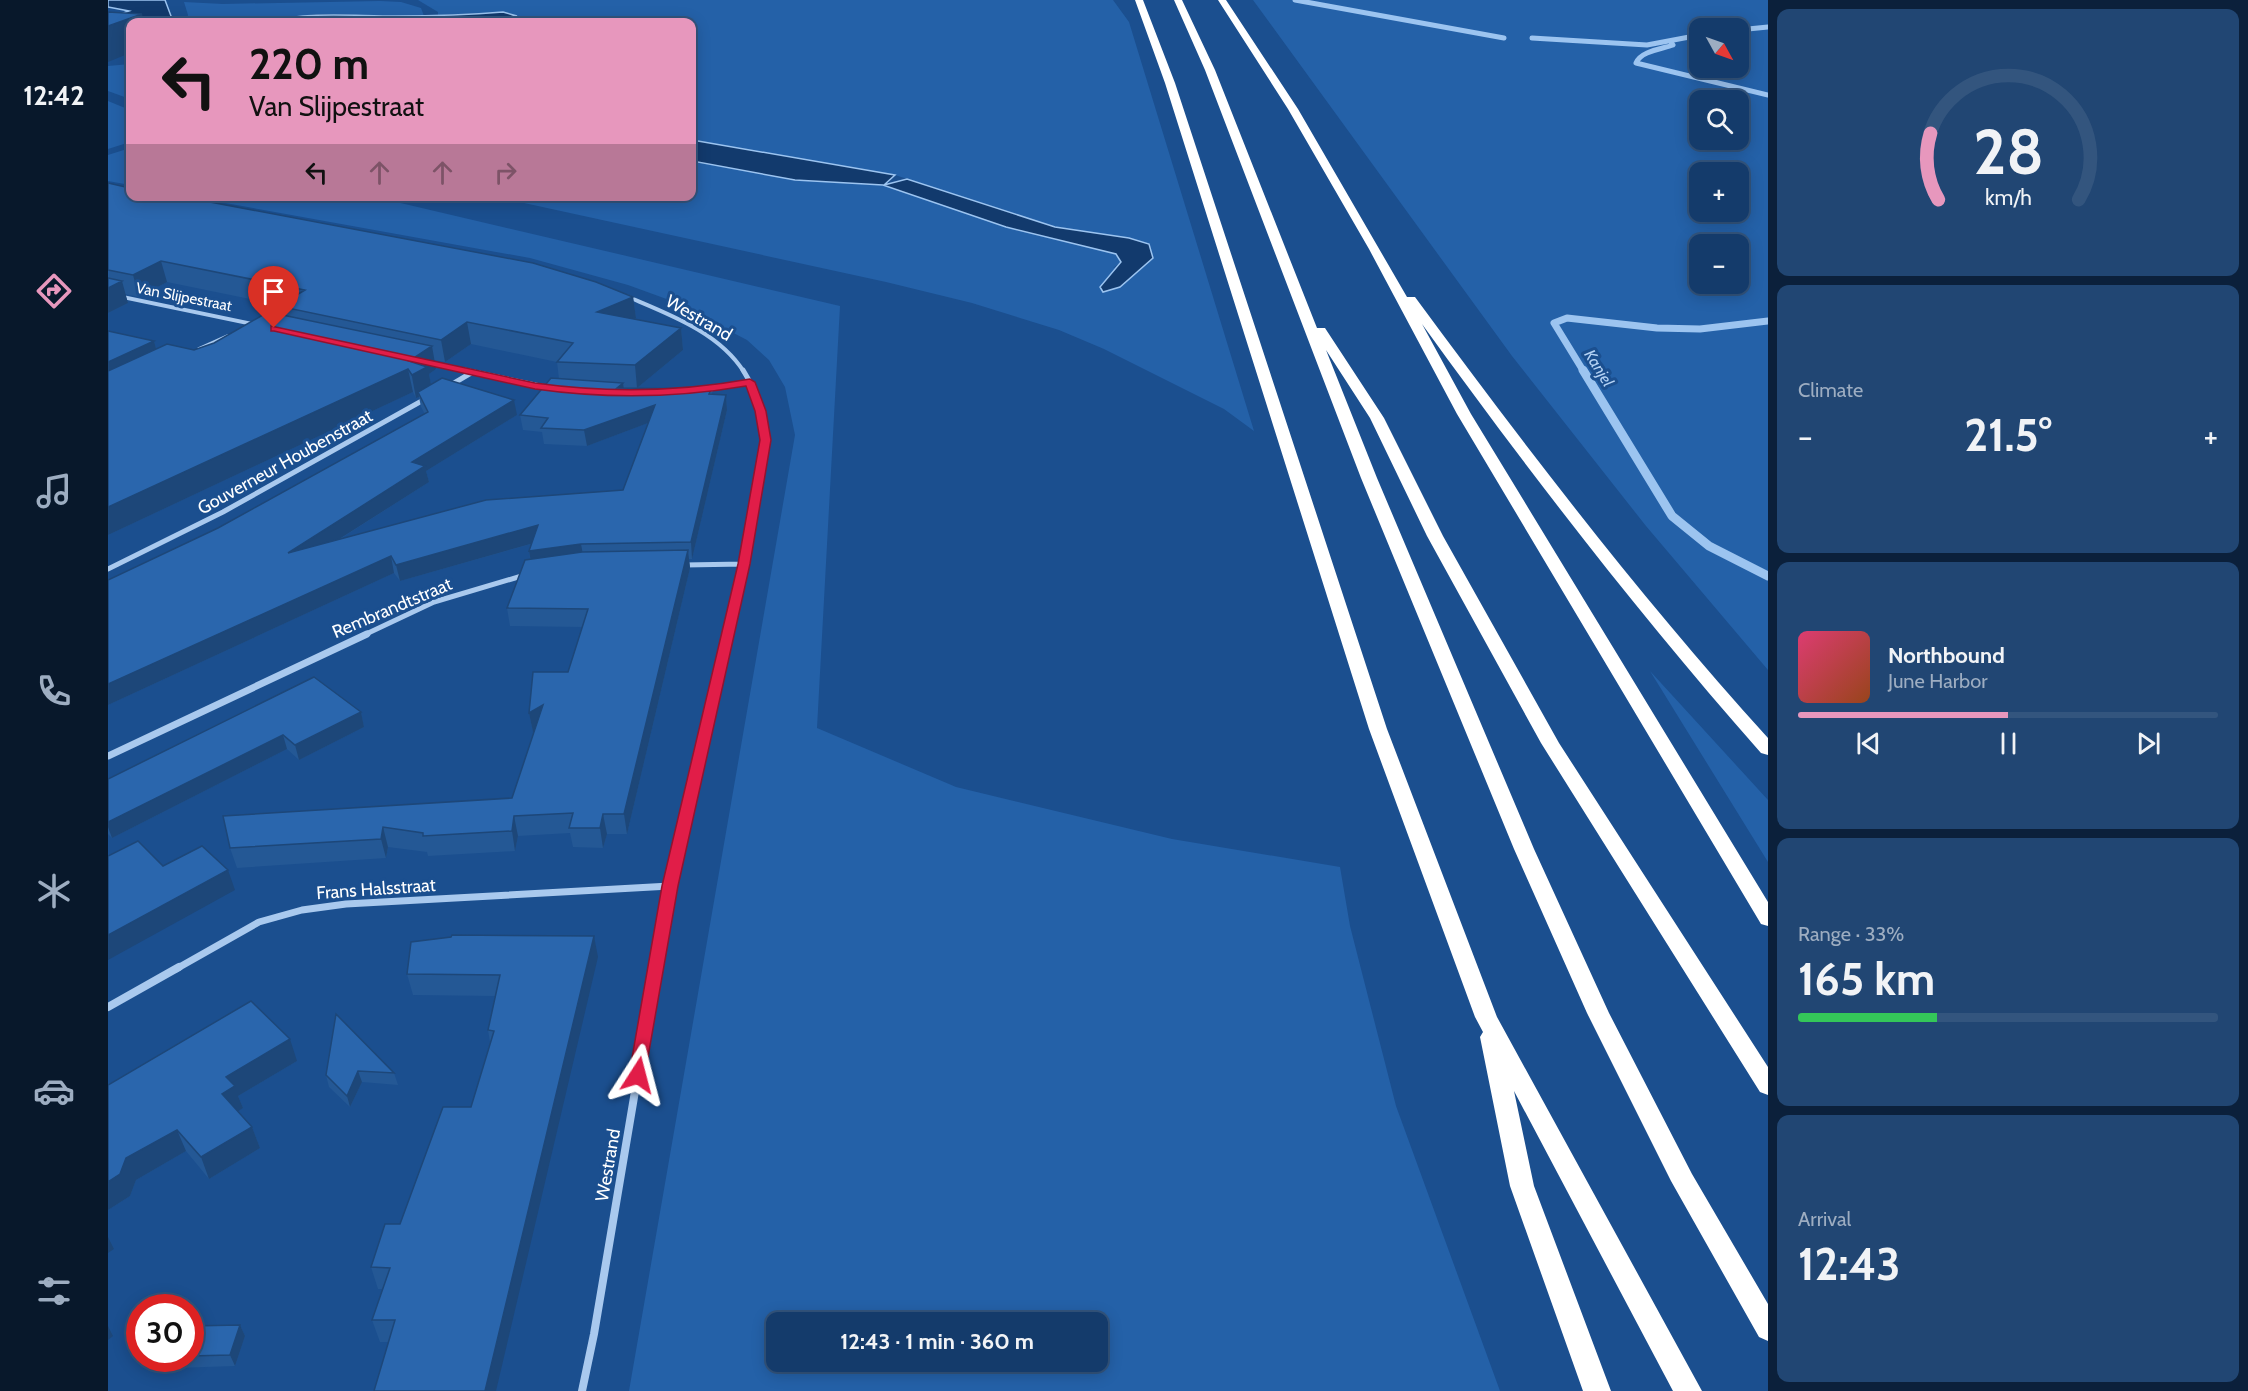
<!DOCTYPE html>
<html lang="en">
<head>
<meta charset="utf-8">
<style>
  body { margin:0; font-family:Cabin,sans-serif; background:#214673; color:#f1f3f6; height:100vh; display:flex; flex-direction:column; font-size:22px; white-space:nowrap }
  * { box-sizing:border-box; margin:0 }
  p { font-size:20px; color:#9dadc1 }
  .icon { flex:none; width:33px; height:33px; fill:none; stroke:currentColor; stroke-width:2; stroke-linecap:round; stroke-linejoin:round }
  .map { position:relative; flex:1; overflow:hidden }
  .sheet { display:flex; flex-direction:column; gap:9px; padding:9px; background:#0b203b; width:480px }
  .sheet>* { flex:none }
  .top-card { position:absolute; left:18px; top:18px; width:570px; height:183px; border-radius:12px; box-shadow:0 3px 15px #0003,0 0 0 2px #33557e; background:#e797bd; color:#111; overflow:hidden }
  .needle { width:39px; rotate:130deg }
  .tools { position:absolute; left:1581px; top:18px; display:grid; gap:12px }
  .tools a { display:grid; place-items:center; width:60px; height:60px; border-radius:12px; background:#143b6b; box-shadow:0 3px 15px #0003,0 0 0 2px #33557e; font-size:30px }
  .speed { position:absolute; left:18px; top:1294px; display:flex; gap:12px; font-size:30px; font-weight:700; text-align:center }
  .speed>* { display:grid; place-content:center; width:78px; height:78px; border-radius:50%; background:#143b6b; box-shadow:0 3px 15px #0003,0 0 0 2px #33557e; line-height:1 }
  .speed .limit { border:9px solid #d22; background:#fff; color:#111 }
  .pin { position:absolute; display:grid; place-items:center; width:51px; height:51px; color:#fff; margin:-62px -26px; border-radius:50% 50% 50% 0; rotate:-45deg; box-shadow:0 0 6px #0007 }
  .pin .icon { rotate:45deg }
  .me { position:absolute; width:66px; margin:-33px; rotate:9deg; stroke-linejoin:round; filter:drop-shadow(0 0 4px #0008) }
  .turn { display:flex; align-items:center; gap:21px; height:126px; padding:0 24px; font-size:27px }
  .turn .icon { width:78px; height:78px; stroke-width:2.5 }
  .turn b { display:block; font-size:42px; line-height:51px }
  .lanes { display:flex; align-items:center; height:57px; padding:0 24px; background:#0003; justify-content:center; gap:30px; direction:ltr }
  .lanes .off { opacity:.35 }
  .big { font-size:45px; font-weight:700; line-height:1.1 }
  .sheet .card { flex:1; display:flex; flex-direction:column; justify-content:center; gap:9px; min-width:0; padding:0 21px; border-radius:12px; background:#214673 }
  .sheet .dial { align-items:center; gap:0 }
  .dial svg { height:156px; overflow:visible; fill:none; stroke:#33557e; stroke-width:7; stroke-linecap:round; text-anchor:middle }
  .dial text { fill:#f1f3f6; stroke:none }
  .song { display:flex; align-items:center; gap:18px }
  .cover { width:72px; height:72px; border-radius:9px; background:linear-gradient(135deg,hsl(340 70% 55%),hsl(20 70% 35%)) }
  .played { height:6px; border-radius:3px; background:linear-gradient(90deg,#e797bd 50%,#33557e 50%) }
  .keys { display:flex; justify-content:space-around; direction:ltr }
  .heat { display:flex; justify-content:space-between; align-items:center; font-size:33px; direction:ltr }
  .charge { height:9px; border-radius:4px; background:linear-gradient(90deg,#34c759 33%,#33557e 0) }
  .trip { position:absolute; left:658px; top:1312px; width:342px; height:60px; border-radius:12px; background:#143b6b; box-shadow:0 3px 15px #0003,0 0 0 2px #33557e; font-weight:700; line-height:60px; text-align:center }
  main { display:flex; flex:1; min-height:0 }
  .dock { display:flex; flex-direction:column; width:108px; justify-content:space-around; align-items:center; background:#08182b; color:#9dadc1 }
  .dock .icon { width:42px; height:42px }
  .dock .current { color:#e797bd }
  .dock b { font-size:27px; color:#f1f3f6 }
  .map>svg:first-child { display:block }
</style>
</head>
<body>
<main>
<nav class="dock">
<b>12:42</b>
<svg class="icon current" aria-label="directions" viewBox="0 0 24 24"><path d="M12 3l9 9-9 9-9-9zM9 14v-3h6M13 9l2 2-2 2"/></svg>
<svg class="icon" aria-label="music" viewBox="0 0 24 24"><path d="M9 18V5l10-2v13"/><circle cx="6" cy="18" r="3"/><circle cx="16" cy="16" r="3"/></svg>
<svg class="icon" aria-label="phone" viewBox="0 0 24 24"><path d="M5 4h4l2 5-3 2q2 4 5 5l2-3 5 2v4C11 20 4 13 5 4z"/></svg>
<svg class="icon" aria-label="climate" viewBox="0 0 24 24"><path d="M12 3v18M4 7l16 10M4 17L20 7"/></svg>
<svg class="icon" aria-label="car" viewBox="0 0 24 24"><path d="M5 17H2v-5l4-1 3-4h7l3 4 3 1v5h-3M9 17h6M6 11h13"/><circle cx="7" cy="17" r="2"/><circle cx="17" cy="17" r="2"/></svg>
<svg class="icon" aria-label="filters" viewBox="0 0 24 24"><path d="M4 7h16M4 17h16"/><circle cx="9" cy="7" r="2"/><circle cx="15" cy="17" r="2"/></svg>
</nav>
<div class="map">
<svg width="1660" height="1391" viewBox="0 0 1660 1391">
  <rect width="100%" height="100%" fill="#1b4f8f"/>
  <!-- green -->
  <path fill="#2461a8" fill-rule="evenodd" d="M310,0h695l16,22 125,409 -30,-22 -120,-60 -45,-19 -87,-27 -86,-21 -389,-85 195,-1v-35l103,19 88,5 123,42 110,27 5,8 -8,6 40,-10 -4,-14 -20,-6 -74,-11 -160,-52 -203,-35v-118h-264l87,-6 -12,-4 -65,3v-3z
    M1145,0h515v670l-122,-144 -134,-170zM1592,28h38v40h-38zM1592,100h38v40h-38zM1592,172h38v40h-38zM1592,244h38v40h-38z
    M272,1l21,1 20,6 3,8 -109,-2 -48,8h-81l2,-7 -4,-13 39,2z
    M22,64v35l-22,-8v-25z
    M0,101l22,9v32l-22,7z
    M22,148v37l-22,-4v-26z
    M84,197h183l465,109 -23,422 139,59 216,52 168,28 10,59 46,180 104,285h-871l166,-956 -10,-48 -16,-27 -22,-20 -75,-39 -44,-16 -98,-27zM669,1323h321v39h-321z
    M1542,671l118,129v62z"/>
  <!-- water -->
  <path fill="#123a6d" stroke="#9cc4f0" stroke-width="1.5" d="M0,0h57l6,16 -1,6h-40l-22,-4 21,-7 -21,-4z
    M395,12l14,4 -56,6h-194c45,-11 84,-6 129,-6 36,0 72,-1 107,-4z
    M584,140l203,35 -11,10 23,-6 148,48 74,11 20,6 4,14 -33,29 -17,5 -3,-5 21,-25 -5,-8 -110,-27 -123,-42 -88,-5 -103,-19z"/>
  <g fill="none" stroke-linecap="round" stroke-linejoin="round">
    <!-- stream-far2 -->
    <path stroke="#9cc4f0" stroke-width="5" d="M1187,0l209,38
      M1630,30l30,-3
      M1424,38l115,7 53,-10
      M1562,41l3,4c-11,4 -32,6 -37,18l132,32"/>
    <!-- stream-far1 -->
    <path stroke="#9cc4f0" stroke-width="7" d="M1476,372l-30,-49 13,-5 90,10 43,1 68,-8"/>
    <!-- stream -->
    <path stroke="#9cc4f0" stroke-width="9" d="M1475,370l89,146 37,30 59,30"/>
    <!-- street-far3 -->
    <path stroke="#a9c9ee" stroke-width="4" d="M0,294l149,31
      M518,296c42,18 93,36 118,76
      M91,349l29,-13
      M320,363l44,9"/>
    <!-- street-far2 -->
    <path stroke="#a9c9ee" stroke-width="5" d="M356,370l86,18
      M341,386l22,-13
      M596,390l46,-8
      M576,565l60,-1
      M0,569l115,-57 204,-114
      M256,635l70,-33 91,-27
      M620,635l16,-71 21,-124 -4,-29 -11,-29 -7,-12"/>
    <!-- street-far1 -->
    <path stroke="#a9c9ee" stroke-width="7" d="M0,756l259,-122
      M68,969l83,-47 43,-12 44,-6 324,-18
      M548,969l14,-83 58,-252"/>
    <!-- street -->
    <path stroke="#a9c9ee" stroke-width="8" d="M0,1007l71,-40
      M474,1391l12,-57 62,-367"/>
    <!-- highway -->
    <path fill="#fff" fill-rule="evenodd" d="M1027,0h8l32,83 212,646 110,288 205,374h-29l-159,-300 20,95 77,205h-28l-73,-205 -30,-149 3,-5 -8,-15 -106,-288 -204,-646z
      M1066,0h8l33,70 102,258h8l59,90 59,118 116,207 209,324v28l-8,-3 -219,-349 -114,-207 -57,-118 -44,-68 51,128 157,371 75,164 83,161 76,130v37l-9,-4 -88,-156 -84,-168 -73,-164 -153,-371 -156,-408z
      M1110,0h8l72,109 109,188h8c112,152 226,301 353,441v17l-7,-2c-121,-137 -232,-281 -339,-429l49,90 297,488v24l-7,-2 -304,-510 -88,-165 -81,-140z"/>
  </g>
  <!-- wall -->
  <path fill="#245895" fill-rule="evenodd" d="M0,183l525,114 3,21 -2,1 47,9 2,22 -46,38h-13l87,1 1,5 14,1 1,15 -35,149h-3l1,9 -63,266h-20l-4,14 -30,-1 -3,-14 -52,3 -3,15 -87,5 -1,-4 -39,-5 -2,11 -149,10 -7,-20 282,-50 22,-67 -1,1 -4,-19 39,-41 14,-45 -72,-1 -3,-18 23,-49 -1,-8 2,-7 -131,37 -6,-8 -286,132v-125l110,-52 207,-114 -4,-7 -2,-10 -3,1 -3,-6 -305,143v-204l46,10 2,8 38,1 20,-7 66,-28 -2,-9 1,-1 -112,-23 -28,15 -14,-3 3,9 -20,10zM363,344l86,18 2,17 -39,36 3,15 19,2 2,12 43,2 61,-23 -25,67 -283,49 89,-57 -3,-11 91,-56 -86,-30 -2,-11 7,-5 -2,-9 11,2z
    M253,712l3,15 -65,33 -12,-11 -175,89 -4,-4v-55z
    M490,957l-209,385h-9l-8,-22 11,-31h-5l-7,-22 29,-43 71,-117 19,-65 -2,-12 7,-34 -82,-1 -6,-21z
    M228,1014l58,59 4,12 -36,-3 -12,25 -21,-20 -3,-12z
    M189,1061l-59,35 5,12 -5,3 14,16 8,21 -51,31 -23,-28 -50,29 -6,16 -22,14v-125z
    M132,1325l5,11 -10,30 -60,2 -4,-9h19v-33z"/>
  <!-- shaded-wall -->
  <path fill="#1d4779" d="M34,14l2,8h-14v31l-22,9v-36z
    M53,261l6,21 -28,15 -6,-22z
    M14,281l6,22 -20,10v-25z
    M525,297l3,21 -36,16 -3,-22z
    M359,322l4,22 -26,18 -4,-22z
    M573,328l2,22 -46,38 -2,-23z
    M46,341l6,23 -52,24v-26z
    M324,346l4,23 -7,5 3,16 -14,2 1,5 -3,1 -7,-37z
    M300,369l5,23 -305,143v-28z
    M515,383l2,15 -8,-10z
    M618,395l1,15 -35,149 -1,-17z
    M406,400l3,15 -91,56 3,11 -137,87 -4,-16 124,-91z
    M547,405l1,15 -69,26 -3,-16z
    M430,525l3,16 -141,40 -4,-16z
    M473,544l3,16 -52,8 -3,-17z
    M580,550l2,18 -63,266 -3,-20z
    M283,556l3,17 -286,132v-21z
    M435,705l3,19 -13,8 -4,-19z
    M253,712l3,15 -65,33 -4,-15z
    M175,735l4,14 -175,89 -4,-11v-5z
    M495,814l4,20 -4,14 -3,-20z
    M406,816l4,20 -3,15 -3,-20z
    M275,827l5,20 -2,11 -5,-19z
    M120,870l7,20 -127,70v-25z
    M486,936l4,21 -102,434h-11z
    M182,1039l7,22 -59,35 5,12 -12,8 -9,-22 4,-17z
    M250,1071l4,11 -12,25 -3,-11z
    M144,1127l8,21 -51,31 -8,-22z
    M69,1130l9,21 -50,29 -6,16 -22,14v-28l18,-24z
    M0,1237l6,12 -6,4z
    M132,1325l5,11 -10,30 -5,-11z
    M0,1326l5,10 -5,4z"/>
  <!-- building -->
  <path fill="#2a66ad" stroke="#1d4779" stroke-width="1.5" d="M0,12l34,2 -34,12z
    M0,183l22,5v8h48l355,67 63,19 37,15 -36,15 84,16 -46,37 -76,-3h-2l16,-19 -106,-21 -26,18 -163,-34 27,-16 -144,-29 -28,14 -25,-5z
    M0,278l14,3 -14,7z
    M160,312l164,34 -23,15 18,6 -15,8 -4,-6 -300,138v-136l59,-27 27,6 20,-7z
    M0,331l46,10 -46,21z
    M334,378l72,22 -102,62 13,4 -137,87 198,-53 137,-10 32,-85 -71,25 -43,-2 7,-10 -28,-3 31,-37 72,5 -6,5 94,1 -2,5 17,1 -35,147 -110,2 -52,7 9,-26 -142,40 -5,-9 -283,128v-104l110,-52 210,-116 -10,-20z
    M580,550l-64,264h-21l-3,14h-31l4,-15 -59,3 -2,15 -89,5v-3l-40,-6 -2,12 -151,9 -7,-32 289,-18 31,-93 -14,8 4,-41h35l20,-63 -81,-1 18,-48 57,-8z
    M206,677l47,35 -66,33 -12,-10 -175,87v-43z
    M30,841l25,25 39,-20 26,24 -120,65v-79z
    M344,935l142,1 -109,455h-111l21,-71h-23l18,-52 -19,-1 14,-43h15l43,-117h28l23,-76 -6,-1 12,-55 -93,-1 4,-32 40,-5z
    M143,1001l39,38 -64,38 9,9 -13,8 30,33 -51,30 -24,-27 -51,28 -6,16 -12,8v-97z
    M228,1014l58,59 -36,-2 -11,25 -21,-21z
    M132,1325l-10,30 -40,1v-30z"/>
  <!-- route -->
  <path fill="#e11d48" stroke="#92132f" stroke-width="1.5" d="M163,326l264,57c72,10 143,9 215,-4l5,3 11,29 5,29 -21,124 -72,322 -34,194 -6,2 -6,-2 -3,-5 33,-189 76,-322 22,-124 -5,-29 -9,-25c-70,12 -140,13 -211,3l-261,-58h-3z"/>
  <g text-anchor="middle" dominant-baseline="central" stroke-width="6" stroke-linejoin="round" paint-order="stroke">
    <!-- far-street labels -->
    <g font-size="15" fill="#fff" stroke="#1b4f8f">
      <text transform="translate(76 297) rotate(11)">Van Slijpestraat</text>
    </g>
    <!-- far-water labels -->
    <g font-size="16" font-style="italic" fill="#b5d3f5" stroke="#1b4f8f">
      <text transform="translate(1491 368) rotate(58)">Kanjel</text>
    </g>
    <!-- street labels -->
    <g font-size="18" fill="#fff" stroke="#1b4f8f">
      <text transform="translate(591 318) rotate(30)">Westrand</text>
      <text transform="translate(177 462) rotate(-29)">Gouverneur Houbenstraat</text>
      <text transform="translate(284 608) rotate(-23)">Rembrandtstraat</text>
      <text transform="translate(268 889) rotate(-4)">Frans Halsstraat</text>
      <text transform="translate(500 1165) rotate(-80)">Westrand</text>
    </g>
  </g>
</svg>
<div class="tools">
<a><svg class="needle" viewBox="-14 -14 28 28"><path d="M0-13l5 13h-10z" fill="#e53935"/><path d="M0 13l5-13h-10z" fill="#9dadc1"/></svg></a>
<a><svg class="icon" aria-label="search" viewBox="0 0 24 24"><circle cx="10" cy="10" r="6"/><path d="M15 15l6 6"/></svg></a>
<a>+</a>
<a>−</a>
</div>
<div class="speed"><div class="limit">30</div></div>
<div class="pin" style="left:166px;top:328px;background:#d93025"><svg class="icon" aria-label="arrive" viewBox="0 0 24 24"><path d="M6 21V4h12l-3 4 3 4H6"/></svg></div>
<svg class="me" style="left:530px;top:1075px" viewBox="-20 -20 40 40"><path d="M0-17L14 15 0 8-14 15z" fill="#e11d48" stroke="#fff" stroke-width="4"/></svg>
<div class="trip">12:43 · 1 min · 360 m</div>
<div class="top-card">
<div class="turn"><svg class="icon" aria-label="left" viewBox="0 0 24 24"><path d="M17 20v-9H6M10 6l-5 5 5 5"/></svg><div><b>220 m</b>Van Slijpestraat</div></div>
<div class="lanes"><svg class="icon" aria-label="left" viewBox="0 0 24 24"><path d="M17 20v-9H6M10 6l-5 5 5 5"/></svg><svg class="icon off" aria-label="ahead" viewBox="0 0 24 24"><path d="M12 20V5M6 11l6-6 6 6"/></svg><svg class="icon off" aria-label="ahead" viewBox="0 0 24 24"><path d="M12 20V5M6 11l6-6 6 6"/></svg><svg class="icon off" aria-label="right" viewBox="0 0 24 24"><path d="M7 20v-9h11M14 6l5 5-5 5"/></svg></div>
</div>
</div>
<section class="sheet">
<div class="card dial"><svg viewBox="0 0 100 80">
<path d="M14 69A42 42 0 1 1 86 69"/>
<path d="M14 69A42 42 0 0 1 10 35" stroke="#e797bd"/>
<text x="50" y="56" font-size="32" font-weight="700">28</text>
<text x="50" y="72" font-size="11">km/h</text>
</svg></div>
<div class="card"><p>Climate</p>
<div class="heat"><a>−</a><b class="big">21.5°</b><a>+</a></div>
</div>
<div class="card">
<div class="song"><i class="cover"></i><div><b>Northbound</b><p>June Harbor</p></div></div>
<div class="played"></div>
<div class="keys"><svg class="icon" aria-label="previous" viewBox="0 0 24 24"><path d="M18 5L8 12l10 7zM5 5v14"/></svg><svg class="icon" aria-label="pause" viewBox="0 0 24 24"><path d="M8 5v14M16 5v14"/></svg><svg class="icon" aria-label="next" viewBox="0 0 24 24"><path d="M6 5l10 7-10 7zM19 5v14"/></svg></div>
</div>
<div class="card"><p>Range · 33%</p><b class="big">165 km</b><div class="charge"></div></div>
<div class="card"><p>Arrival</p><b class="big">12:43</b></div>
</section>
</main>
</body>
</html>
